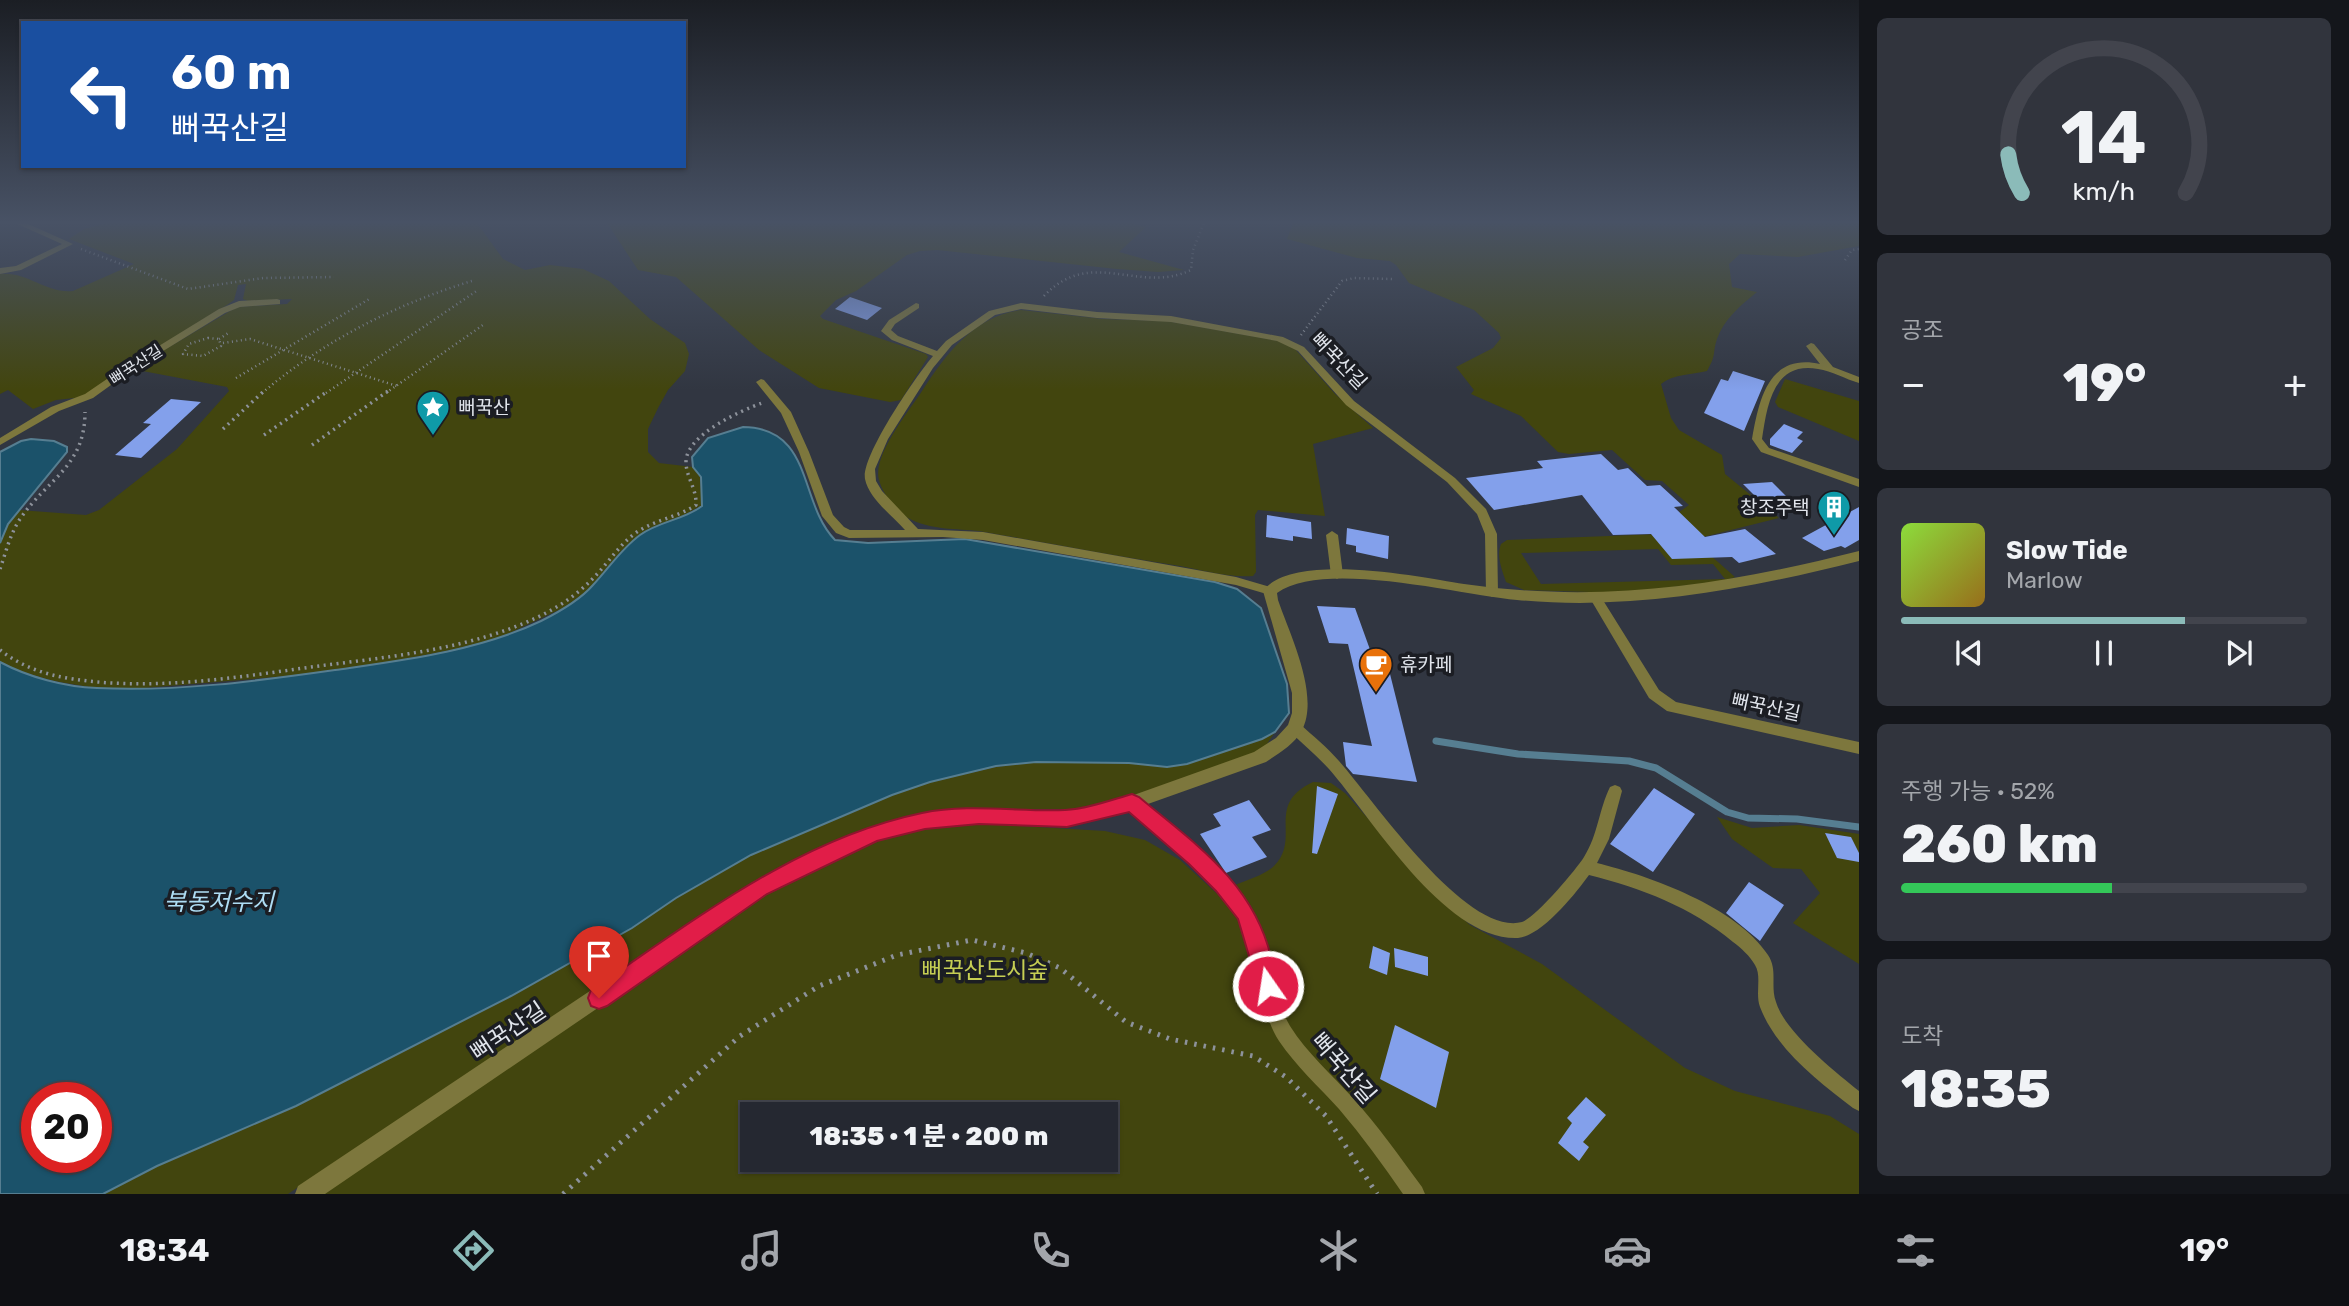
<!DOCTYPE html>
<html lang="ko">
<head>
<meta charset="utf-8">
<style>
  body { margin:0; font-family:Rubik,"Noto Sans KR",sans-serif; background:#31343d; color:#f1f3f6; height:100vh; display:flex; flex-direction:column; font-size:26px; white-space:nowrap }
  * { box-sizing:border-box; margin:0 }
  p { font-size:23px; color:#a3a6ab }
  .icon { flex:none; width:38px; height:38px; fill:none; stroke:currentColor; stroke-width:2; stroke-linecap:round; stroke-linejoin:round }
  .map { position:relative; flex:1; overflow:hidden }
  .panel { display:flex; flex-direction:column; gap:18px; padding:18px; background:#14161b; width:490px }
  .panel>* { flex:none }
  .hud { position:absolute; left:21px; top:21px; width:665px; height:147px; border-radius:0px; box-shadow:0 2px 5px #0004,0 0 0 2px #42444d; background:#1a4fa0; color:#fff; overflow:hidden }
  .speed { position:absolute; left:21px; top:1082px; display:flex; gap:14px; font-size:35px; font-weight:700; text-align:center }
  .speed>* { display:grid; place-content:center; width:91px; height:91px; border-radius:50%; background:#252831; box-shadow:0 2px 5px #0004,0 0 0 2px #42444d; line-height:1 }
  .speed .limit { border:10px solid #d22; background:#fff; color:#111 }
  .pin { position:absolute; display:grid; place-items:center; width:60px; height:60px; color:#fff; margin:-72px -30px; border-radius:50% 50% 50% 0; rotate:-45deg; box-shadow:0 0 7px #0007 }
  .pin .icon { rotate:45deg }
  .me { position:absolute; width:77px; margin:-38px; rotate:347deg; stroke-linejoin:round; filter:drop-shadow(0 0 5px #0008) }
  .turn { display:flex; align-items:center; gap:24px; height:147px; padding:0 35px; font-size:32px }
  .turn .icon { width:91px; height:91px; stroke-width:2.5 }
  .turn b { display:block; font-size:49px; line-height:60px }
  .big { font-size:52px; font-weight:800; line-height:1.1 }
  .panel .widget { flex:1; display:flex; flex-direction:column; justify-content:center; gap:10px; min-width:0; padding:0 24px; border-radius:10px; background:#31343d }
  .panel .dial { align-items:center; gap:0 }
  .dial svg { height:182px; overflow:visible; fill:none; stroke:#42444d; stroke-width:7; stroke-linecap:round; text-anchor:middle }
  .dial text { fill:#f1f3f6; stroke:none }
  .song { display:flex; align-items:center; gap:21px }
  .cover { width:84px; height:84px; border-radius:10px; background:linear-gradient(135deg,hsl(90 70% 55%),hsl(40 70% 35%)) }
  .played { height:7px; border-radius:4px; background:linear-gradient(90deg,#8bbbb9 70%,#42444d 70%) }
  .keys { display:flex; justify-content:space-around; direction:ltr }
  .heat { display:flex; justify-content:space-between; align-items:center; font-size:38px; direction:ltr }
  .charge { height:10px; border-radius:5px; background:linear-gradient(90deg,#34c759 52%,#42444d 0) }
  .trip { position:absolute; left:740px; top:1102px; width:378px; height:70px; border-radius:0px; background:#252831; box-shadow:0 2px 5px #0004,0 0 0 2px #42444d; font-weight:800; line-height:70px; text-align:center }
  .menu { display:flex; height:112px; justify-content:space-around; align-items:center; background:#0f1014; color:#a3a6ab }
  .menu .icon { width:49px; height:49px }
  .menu .current { color:#8bbbb9 }
  .menu b { font-size:32px; color:#f1f3f6 }
  main { display:flex; flex:1; min-height:0 }
  .map>svg:first-child { display:block }
</style>
</head>
<body>
<main>
<div class="map">
<svg width="1859" height="1194" viewBox="0 0 1859 1194">
  <rect width="100%" height="100%" fill="#313641"/>
  <!-- green -->
  <path fill="#42450e" fill-rule="evenodd" d="M107,223h370l26,36 22,11 25,-5 33,4 26,12 41,38 35,24 4,11 -4,17 -17,19 -10,18 -10,21v23l11,11 34,4 7,10 2,28 -80,45 -31,38 -26,19 -66,31 -43,11 -77,15 -79,11 -156,13h-49l-41,-7 -39,-11 -15,-8v-119l8,-19 11,-14 67,5 13,-5 78,-61 52,-58 -2,-4 -95,-18 105,-62 50,-3 5,-5 -44,2 -5,-2 3,-15 -8,1 -4,15 -7,5 -102,63 -41,29 -28,3 -23,9 -25,-19 -8,4v-120c27,-3 47,20 73,17l61,-27 -65,-25 15,-10z
    M607,223h525l14,4 -27,25 65,18 -26,2 -41,-3 -180,-19 -17,1 -13,4 -51,36 -20,9 -16,16 3,3 103,35 2,3 -27,43 -11,2 -71,-14 -60,-38 -83,-73 -38,-7z
    M1293,223h566v23l-61,11 -58,-3 -11,10 3,23 25,5c-16,13 -33,27 -40,47 -5,15 0,15 -10,32 -16,4 -34,3 -46,13l10,34 8,12 43,25 3,19 54,44 -76,19 -2,10 34,30 -11,4 -102,12 -98,-3 -18,-8c-4,-12 -10,-26 -5,-38l6,-4 155,-6 -1,-9 28,-20 -27,-24 -17,-1 -33,-30 -43,4 -11,-2 -37,-36 -50,-22 3,-4 -18,-23 37,-19 8,-10 -2,-5 -25,-23 -65,-27 -13,-18 -6,-4 -33,-3 -70,-19zM1658,549l13,16 42,-1 12,15 -184,5 -20,-31z
    M1021,310l82,9 64,2 112,20 16,8 40,45 38,34 -60,16 12,72 -67,-6 -3,5 1,57 -3,4c-25,2 -54,-7 -79,-11 -63,-10 -126,-22 -189,-33 -24,-4 -50,-1 -73,-12 -14,-6 -29,-25 -33,-40 -7,-24 30,-69 43,-89 24,-37 52,-75 99,-81z
    M1785,379l74,22v40l-81,-34 -3,-5z
    M1275,732l-10,15 -7,5 -127,45 -31,8 -24,4h-97l-105,18 -429,262 -157,105h-185l54,-28 139,-60 215,-110 121,-68 44,-30 75,-43 141,-60 38,-13 66,-15 40,-5 93,1 38,4 20,-3 75,-25z
    M1313,782l18,1 14,10 91,101 34,31 72,39 143,104 50,23 95,25 29,18v60h-1537l448,-303 105,-52 53,-12 59,-3 118,7 40,9 35,20 45,41 32,20 -6,-15 -16,-21c12,-5 30,-10 39,-19 28,-28 -10,-61 39,-84zM752,1115h354v45h-354z
    M1717,817l35,11 47,-3 60,9v130l-66,-41 27,-30 -19,-24 -28,-1 -41,-29z"/>
  <!-- water -->
  <path fill="#1b526a" stroke="#567e91" stroke-width="2" fill-rule="evenodd" d="M743,427c71,1 55,75 92,113l33,3 97,-4 250,43 22,7 24,19 26,76 2,29 -14,19 -13,7 -75,25 -20,3 -38,-4 -93,-1 -40,4 -66,16 -38,13 -141,60 -75,43 -44,30 -121,68 -215,110 -139,60 -54,28h-103v-532c28,15 65,25 97,26 79,4 160,-7 238,-18 69,-10 143,-19 206,-49 18,-9 39,-21 52,-36 16,-17 28,-36 47,-50 19,-14 44,-15 62,-29l-1,-29 -8,-10 -1,-10 16,-19zM37,1097h59v60h-59z
    M31,439l23,2 13,6v5l-59,72 -8,19v-91l21,-11z"/>
  <g fill="none" stroke-linecap="round" stroke-linejoin="round">
    <!-- stream -->
    <path stroke="#567e91" stroke-width="7" d="M1436,741l82,13 111,7 27,7 71,44 21,6 49,1 62,8"/>
  </g>
  <!-- building -->
  <path fill="#83a0eb" d="M850,297l32,11 -15,12 -32,-11z
    M1733,371l32,10 -21,50 -40,-18 17,-34 7,2z
    M171,399l30,3 -60,56 -26,-3 36,-31 -8,-1z
    M1784,424l19,8 -6,6 6,3 -11,12 -22,-8v-6z
    M1601,454l17,16 10,-2 19,18 13,-1 23,21 -9,1 31,30 40,-8 31,25 -37,9 -7,-6 -60,2 -21,-25 -38,1 -31,-40 -88,15 -28,-32 77,-10 -6,-7z
    M1772,482l18,18 -29,2 -18,-18z
    M1859,507v33l-14,8 -4,-2 -17,5 -22,-13z
    M1267,515l44,7 1,17 -19,-3v5l-27,-4z
    M1347,528l42,8 -1,23 -32,-7v-6l-10,-2z
    M1317,606l38,2 22,61 12,1 28,112 -64,-8 -7,-8 -3,-24 29,4 -24,-102 -19,-1z
    M1317,786l21,8 -21,60 -5,-1z
    M1654,788l41,26 -42,58 -43,-28z
    M1249,800l22,30 -19,7 15,20 -41,16 -26,-39 21,-8 -8,-12z
    M1825,833l26,4 8,16v9l-22,-4z
    M1749,882l35,23 -24,36 -34,-28z
    M1373,946l17,7 -3,22 -18,-7z
    M1394,948l34,9v19l-33,-9z
    M1395,1025l54,27 -13,56 -56,-29z
    M1586,1097l20,18 -23,27 6,5 -10,14 -21,-18 14,-20 -5,-5z"/>
  <g fill="none" stroke-linecap="round" stroke-linejoin="round">
    <!-- path-far2 -->
    <path stroke="#8d929b" stroke-width="2.5" stroke-dasharray="1 3.5" stroke-linecap="butt" d="M81,249l107,40 75,-11 71,-1
      M1845,260l7,-10 7,-1
      M1044,296c47,-50 95,-1 147,-26l2,-20 11,-27
      M1301,335l41,-54 12,-3 38,1
      M208,338l11,1 2,7 -18,10 -20,-2 6,-10z
      M219,339l11,-7
      M223,343l27,-4 147,47
      M236,378l135,-80
      M262,393c63,-53 134,-89 213,-113
      M326,393l152,-103
      M386,393l97,-68"/>
    <!-- path-far1 -->
    <path stroke="#8d929b" stroke-width="3.5" stroke-dasharray="2 4.5" stroke-linecap="butt" d="M223,429l41,-38
      M264,435l64,-44
      M312,445l76,-54
      M0,569c6,-17 10,-35 20,-50 27,-40 65,-52 65,-107
      M0,650c22,17 46,25 73,29 78,12 161,-1 238,-12 76,-10 157,-17 227,-50 23,-11 43,-25 60,-44 12,-13 22,-28 36,-39 19,-14 42,-16 62,-29 1,-16 -10,-28 -10,-43 0,-27 54,-51 76,-59"/>
    <!-- path -->
    <path stroke="#8d929b" stroke-width="5" stroke-dasharray="2.5 7" stroke-linecap="butt" d="M563,1194l177,-158 79,-50 78,-31 75,-15 54,13 34,15 66,54 44,17 83,17 33,21 40,39 51,78"/>
    <!-- lane -->
    <path fill="#7d773d" fill-rule="evenodd" d="M15,223h11l47,21 -52,26 -21,4v-6l16,-2 46,-22z
      M277,299l3,1v4l-40,3 -15,6 -96,59 -36,26 -34,13 -59,34v-7l51,-31 34,-13 38,-26 96,-59 20,-8z
      M916,303l3,1v4l-24,16 -4,6 7,6 39,15 9,-10 43,-30 32,-8 76,9 74,4 112,21 21,10 50,54 101,77 31,31 11,25 1,59 -6,4 -6,-4 -1,-59 -8,-20 -30,-32 -101,-77 -48,-54 -21,-10 -106,-19 -74,-4 -76,-9 -26,6 -43,30 -19,23 -45,71 -13,30 1,12 6,10 36,38 65,3 253,45 38,11 2,3 -2,3 -4,1 -34,-10 -253,-45 -40,-3 -94,1 -13,-5 -14,-17 -23,-64 -18,-39 -25,-31 5,-3 3,1 27,32 18,40 24,63 11,12 6,3h55c-13,-15 -36,-31 -40,-51 -4,-23 51,-103 68,-123l-41,-16 -11,-9 8,-11z
      M1811,343l3,1 19,23 26,10v6c-14,-4 -27,-12 -41,-14 -45,-8 -51,37 -56,70l7,9 90,31v8l-98,-35 -9,-13c7,-39 16,-86 68,-75l-14,-18z
      M1332,531l6,4 5,40 -6,4 -6,-4 -5,-40z
      M1597,596l4,1 58,93 17,12 183,40v12l-192,-43 -18,-13 -58,-98z
      M1295,722l5,2c13,12 27,23 39,37 33,37 127,176 183,161 13,-4 54,-52 62,-65 14,-22 15,-48 26,-70l5,-2 5,2 2,4 -13,48 -12,24c53,13 140,44 171,92 10,15 2,31 8,47 9,30 58,69 83,89v20l-6,-3c-35,-27 -77,-59 -93,-101 -5,-13 2,-31 -5,-42 -5,-9 -14,-17 -22,-23 -42,-35 -92,-54 -144,-67 -13,18 -47,61 -71,63 -73,3 -146,-120 -189,-169 -12,-13 -26,-25 -39,-37l-2,-4 2,-4z
      M1132,797l5,2c50,39 103,79 127,141 11,28 10,59 26,86 17,27 42,49 63,72 25,28 47,59 69,89l3,7h-22c-20,-29 -41,-58 -64,-85 -20,-22 -43,-43 -60,-68 -20,-32 -18,-67 -31,-101 -22,-57 -76,-96 -121,-133l-2,-4 2,-4z"/>
    <!-- street -->
    <path fill="#7d773d" fill-rule="evenodd" d="M1859,551v10c-112,28 -225,50 -342,39 -57,-5 -193,-41 -240,-7l1,7c12,35 42,95 24,130 -8,15 -23,23 -36,32l-149,53 -50,11 -88,-4 -54,5 -49,13 -111,54 -440,300h-30l3,-8 455,-304 114,-54 58,-15 54,-5 88,4 50,-11 137,-49 22,-14 12,-13 4,-12v-20l-29,-102c29,-40 158,-14 201,-7 139,20 260,1 395,-33z"/>
  </g>
  <!-- sky -->
  <linearGradient id="sky" x2="0" y2="1"><stop stop-color="#1b1e24"/><stop offset="0.57" stop-color="#485265"/><stop offset="1" stop-color="#485265" stop-opacity="0"/></linearGradient>
  <rect width="1859" height="390" fill="url(#sky)"/>
  <!-- route -->
  <path fill="#e11d48" stroke="#92132f" stroke-width="2" d="M1132,794l7,3c56,47 114,85 132,160 3,12 9,25 4,36l-7,3 -8,-3 -22,-74 -22,-28 -27,-27 -60,-52 -62,15 -88,-3 -54,5 -48,12 -110,53 -160,112 -8,3 -8,-3 -3,-8 3,-8c103,-69 206,-151 331,-177 47,-10 95,-1 143,-3 22,-1 46,-10 67,-16z"/>
  <!-- icons -->
  <defs>
    <symbol id="sight-pin" viewBox="-11 -11 22 30"><path d="M0 17L-7.5 6A9.5 9.5 0 1 1 7.5 6Z" fill="#0f9aa8" stroke="#1b1d23"/><path d="M0-6L1.8-2.2L6-1.7L2.9 1.2L3.7 5.4L0 3.3L-3.7 5.4L-2.9 1.2L-6-1.7L-1.8-2.2Z" fill="#fff"/></symbol>
    <symbol id="building-pin" viewBox="-11 -11 22 30"><path d="M0 17L-7.5 6A9.5 9.5 0 1 1 7.5 6Z" fill="#0f9aa8" stroke="#1b1d23"/><path d="M-4-6H4V6H1V3H-1V6H-4ZM-2.5-4.3h1.7v1.8h-1.7ZM.8-4.3h1.7v1.8H.8ZM-2.5-1h1.7V.8h-1.7ZM.8-1h1.7V.8H.8Z" fill="#fff"/></symbol>
    <symbol id="cafe-pin" viewBox="-11 -11 22 30"><path d="M0 17L-7.5 6A9.5 9.5 0 1 1 7.5 6Z" fill="#e8710a" stroke="#1b1d23"/><path d="M-5.5-4.5H6V0H3Q3 3.5 0 3.5H-2.5Q-5.5 3.5-5.5 0ZM3-3.2v2h1.7v-2ZM-6 4.5H4V6H-6Z" fill="#fff"/></symbol>
  </defs>
  <g fill-rule="evenodd">
    <use href="#sight-pin" x="414" y="388" width="38" height="52"/>
    <use href="#building-pin" x="1815" y="488" width="38" height="52"/>
    <use href="#cafe-pin" x="1357" y="645" width="38" height="52"/>
  </g>
  <g text-anchor="middle" dominant-baseline="central" stroke-width="7" stroke-linejoin="round" paint-order="stroke">
    <!-- far-street labels -->
    <g font-size="16" fill="#e1e5ec" stroke="#1b1d23">
      <text transform="translate(136 365) rotate(-33)">뻐꾹산길</text>
    </g>
    <!-- street labels -->
    <g font-size="19" fill="#e1e5ec" stroke="#1b1d23">
      <text transform="translate(1339 361) rotate(46)">뻐꾹산길</text>
      <text transform="translate(1766 707) rotate(12)">뻐꾹산길</text>
    </g>
    <!-- poi labels -->
    <g font-size="19" fill="#e1e5ec" stroke="#1b1d23" text-anchor="start">
      <text x="458" y="407">뻐꾹산</text>
      <text x="1810" y="507" text-anchor="end">창조주택</text>
      <text x="1400" y="664">휴카페</text>
    </g>
    <!-- near-park labels -->
    <g font-size="23" fill="#c6ce53" stroke="#1b1d23">
      <text x="985" y="970">뻐꾹산도시숲</text>
    </g>
    <!-- near-street labels -->
    <g font-size="23" fill="#e1e5ec" stroke="#1b1d23">
      <text transform="translate(508 1031) rotate(-34)">뻐꾹산길</text>
      <text transform="translate(1344 1068) rotate(49)">뻐꾹산길</text>
    </g>
    <!-- near-water labels -->
    <g font-size="24" font-style="italic" fill="#aeddf4" stroke="#1b1d23">
      <text x="219" y="902">북동저수지</text>
    </g>
  </g>
</svg>
<div class="speed"><div class="limit">20</div></div>
<div class="pin" style="left:599px;top:998px;background:#d93025"><svg class="icon" aria-label="arrive" viewBox="0 0 24 24"><path d="M6 21V4h12l-3 4 3 4H6"/></svg></div>
<svg class="me" style="left:1268px;top:986px" viewBox="-20 -20 40 40"><circle r="17" fill="#e11d48" stroke="#fff" stroke-width="3"/><path d="M0-11L8 9 0 5-8 9z" fill="#fff"/></svg>
<div class="trip">18:35 · 1 분 · 200 m</div>
<div class="hud">
<div class="turn"><svg class="icon" aria-label="left" viewBox="0 0 24 24"><path d="M17 20v-9H6M10 6l-5 5 5 5"/></svg><div><b>60 m</b>뻐꾹산길</div></div>
</div>
</div>
<section class="panel">
<div class="widget dial"><svg viewBox="0 0 100 80">
<path d="M14 69A42 42 0 1 1 86 69"/>
<path d="M14 69A42 42 0 0 1 8 52" stroke="#8bbbb9"/>
<text x="50" y="56" font-size="32" font-weight="700">14</text>
<text x="50" y="72" font-size="11">km/h</text>
</svg></div>
<div class="widget"><p>공조</p>
<div class="heat"><a>−</a><b class="big">19°</b><a>+</a></div>
</div>
<div class="widget">
<div class="song"><i class="cover"></i><div><b>Slow Tide</b><p>Marlow</p></div></div>
<div class="played"></div>
<div class="keys"><svg class="icon" aria-label="previous" viewBox="0 0 24 24"><path d="M18 5L8 12l10 7zM5 5v14"/></svg><svg class="icon" aria-label="pause" viewBox="0 0 24 24"><path d="M8 5v14M16 5v14"/></svg><svg class="icon" aria-label="next" viewBox="0 0 24 24"><path d="M6 5l10 7-10 7zM19 5v14"/></svg></div>
</div>
<div class="widget"><p>주행 가능 · 52%</p><b class="big">260 km</b><div class="charge"></div></div>
<div class="widget"><p>도착</p><b class="big">18:35</b></div>
</section>
</main>
<nav class="menu">
<b>18:34</b>
<svg class="icon current" aria-label="directions" viewBox="0 0 24 24"><path d="M12 3l9 9-9 9-9-9zM9 14v-3h6M13 9l2 2-2 2"/></svg>
<svg class="icon" aria-label="music" viewBox="0 0 24 24"><path d="M9 18V5l10-2v13"/><circle cx="6" cy="18" r="3"/><circle cx="16" cy="16" r="3"/></svg>
<svg class="icon" aria-label="phone" viewBox="0 0 24 24"><path d="M5 4h4l2 5-3 2q2 4 5 5l2-3 5 2v4C11 20 4 13 5 4z"/></svg>
<svg class="icon" aria-label="climate" viewBox="0 0 24 24"><path d="M12 3v18M4 7l16 10M4 17L20 7"/></svg>
<svg class="icon" aria-label="car" viewBox="0 0 24 24"><path d="M5 17H2v-5l4-1 3-4h7l3 4 3 1v5h-3M9 17h6M6 11h13"/><circle cx="7" cy="17" r="2"/><circle cx="17" cy="17" r="2"/></svg>
<svg class="icon" aria-label="filters" viewBox="0 0 24 24"><path d="M4 7h16M4 17h16"/><circle cx="9" cy="7" r="2"/><circle cx="15" cy="17" r="2"/></svg>
<b>19°</b>
</nav>
</body>
</html>
